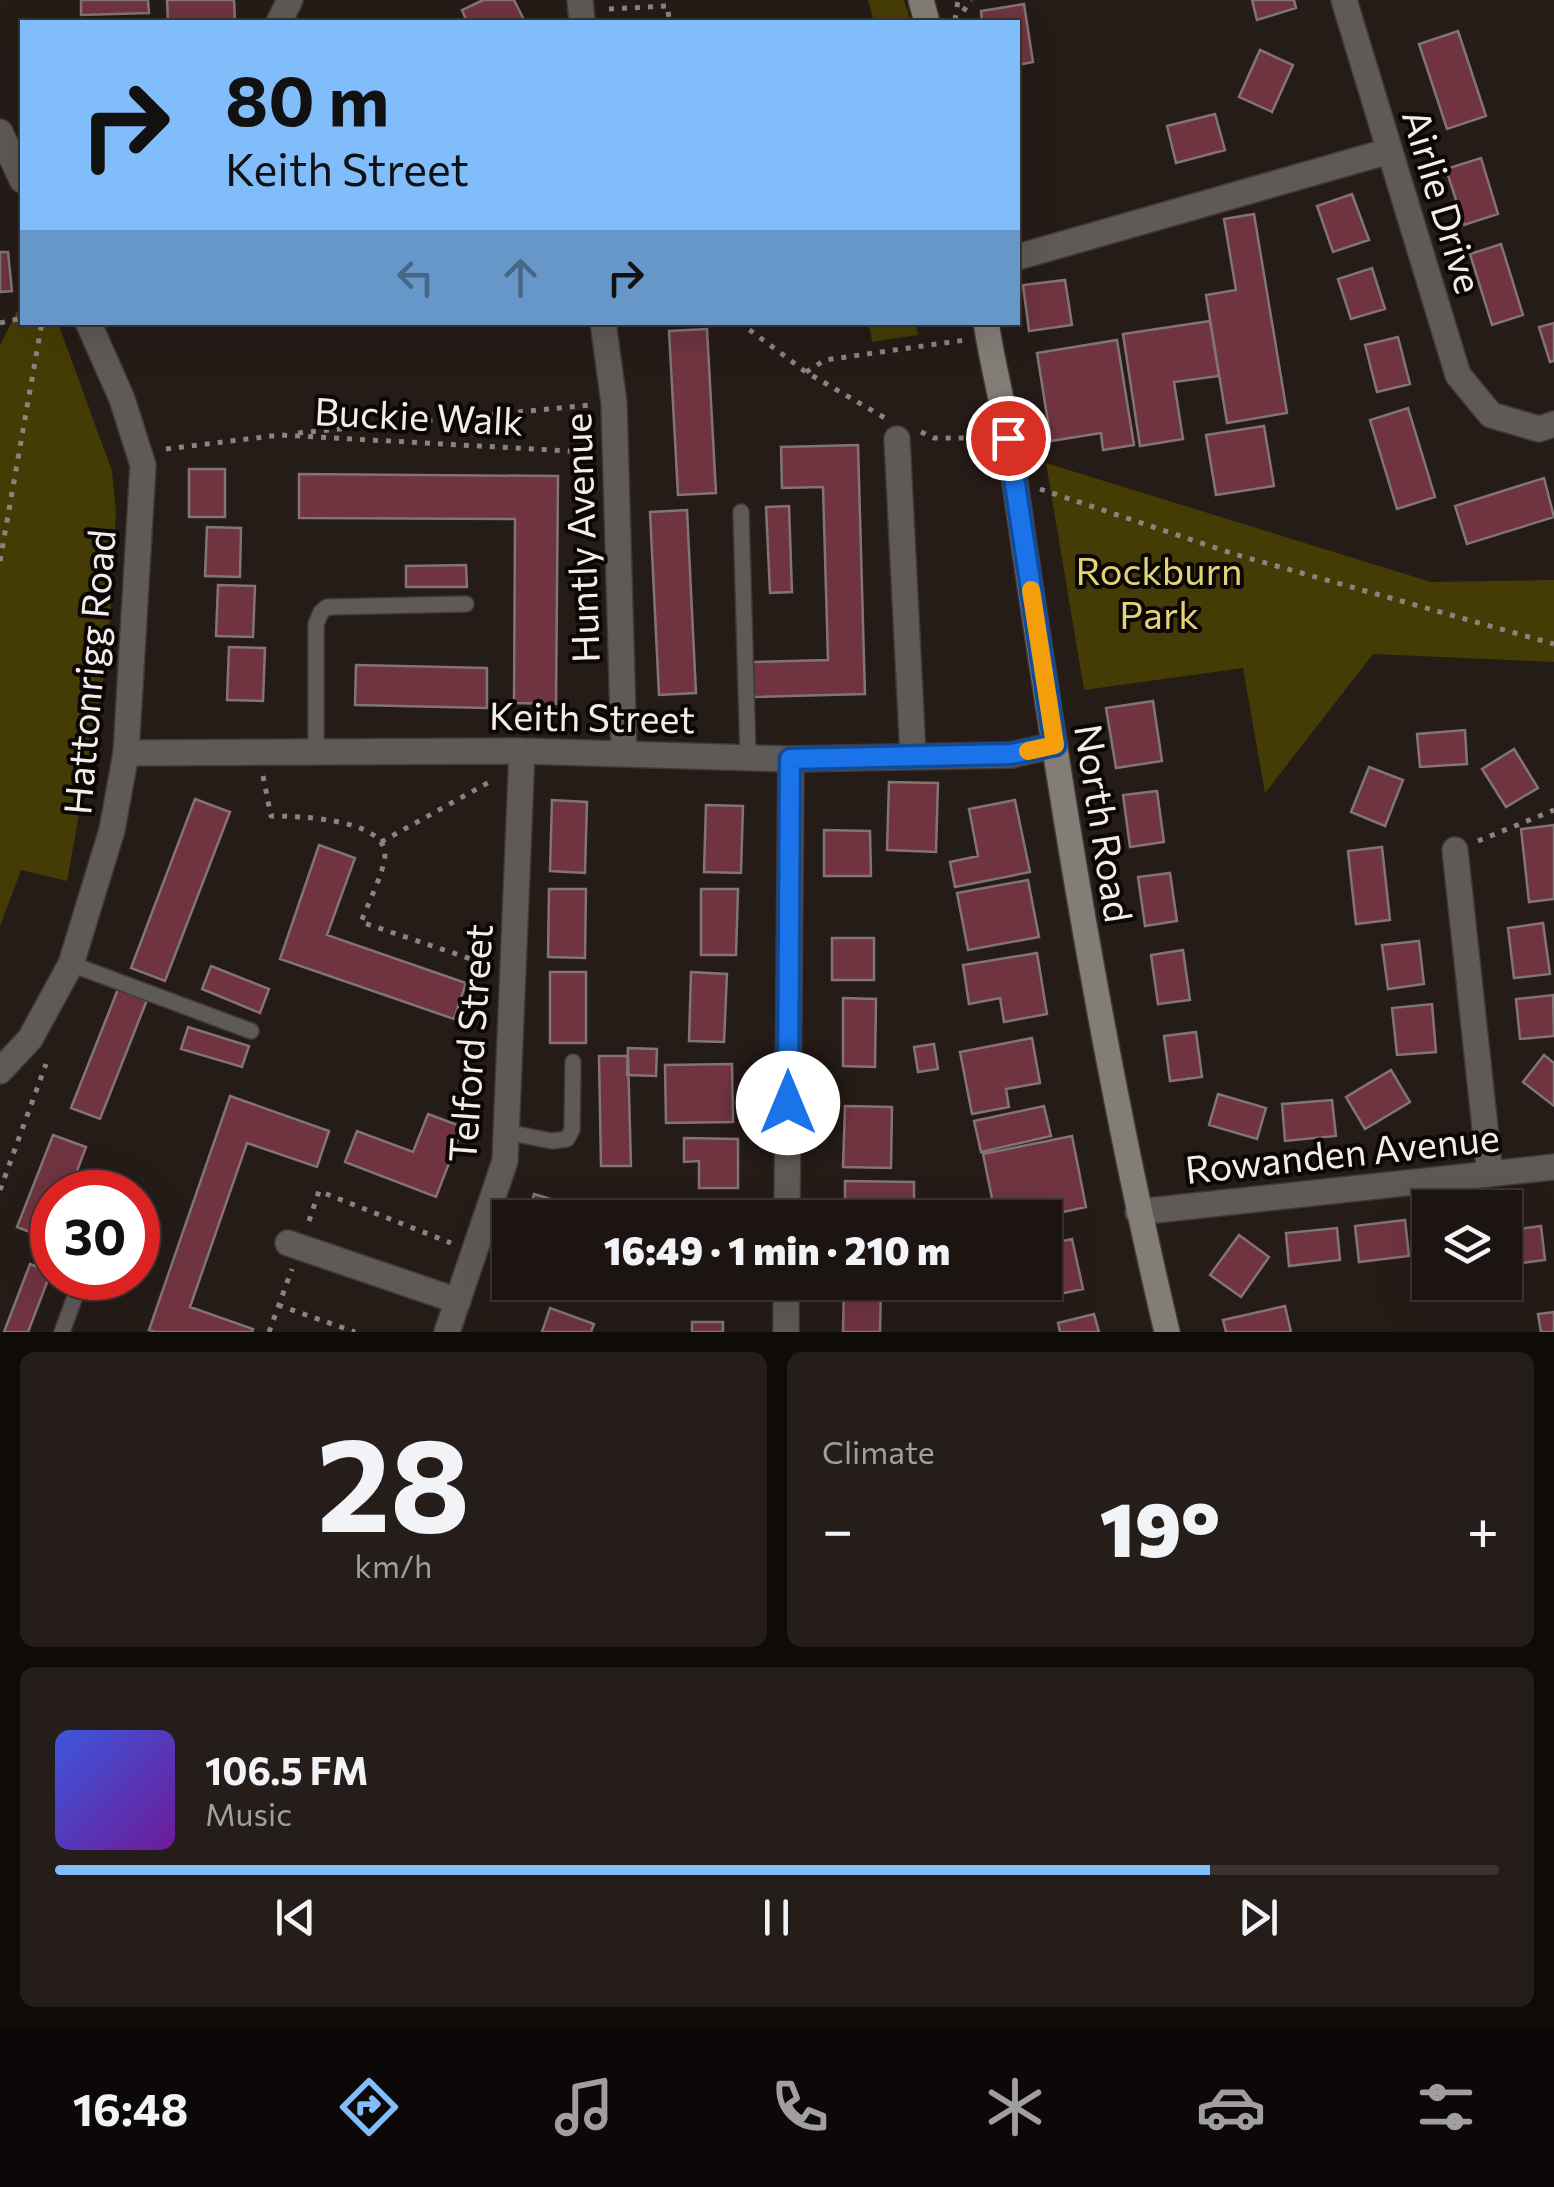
<!DOCTYPE html>
<html lang="en">
<head>
<meta charset="utf-8">
<style>
  body { margin:0; font-family:Commissioner,sans-serif; background:#251d1a; color:#f1f3f6; height:100vh; display:flex; flex-direction:column; font-size:38px; white-space:nowrap }
  * { box-sizing:border-box; margin:0 }
  p { font-size:32px; color:#a09e9f }
  .icon { flex:none; width:55px; height:55px; fill:none; stroke:currentColor; stroke-width:2; stroke-linecap:round; stroke-linejoin:round }
  .map { position:relative; height:1332px; overflow:hidden }
  .panel { display:flex; flex-direction:column; gap:20px; padding:20px; background:#0f0b09; flex:1 }
  .panel>* { flex:none }
  .banner { position:absolute; left:20px; top:20px; width:1000px; height:305px; border-radius:0px; box-shadow:0 10px 40px #0002,0 0 0 2px #3a3331; background:#80bdfa; color:#111; overflow:hidden }
  .buttons { position:absolute; left:1412px; top:1190px; display:grid; gap:20px }
  .buttons a { display:grid; place-items:center; width:110px; height:110px; border-radius:0px; background:#1c1411; box-shadow:0 10px 40px #0002,0 0 0 2px #3a3331; font-size:50px }
  .speed { position:absolute; left:30px; top:1170px; display:flex; gap:20px; font-size:50px; font-weight:700; text-align:center }
  .speed>* { display:grid; place-content:center; width:130px; height:130px; border-radius:50%; background:#1c1411; box-shadow:0 10px 40px #0002,0 0 0 2px #3a3331; line-height:1 }
  .speed .limit { border:15px solid #d22; background:#fff; color:#111 }
  .pin { position:absolute; display:grid; place-items:center; width:85px; height:85px; color:#fff; margin:-42px; border:5px solid #fff; border-radius:50%; box-shadow:0 2px 10px #0007 }
  .me { position:absolute; width:110px; margin:-55px; rotate:0deg; stroke-linejoin:round; filter:drop-shadow(0 0 8px #0008) }
  .turn { display:flex; align-items:center; gap:35px; height:210px; padding:0 40px; font-size:45px }
  .turn .icon { width:130px; height:130px; stroke-width:2.5 }
  .turn b { display:block; font-size:70px; line-height:85px }
  .lanes { display:flex; align-items:center; height:95px; padding:0 40px; background:#0003; justify-content:center; gap:50px; direction:ltr }
  .lanes .off { opacity:.35 }
  .big { font-size:75px; font-weight:800; line-height:1.1 }
  .panel .widget { flex:1; display:flex; flex-direction:column; justify-content:center; gap:15px; min-width:0; padding:0 35px; border-radius:15px; background:#251d1a }
  .panel .dial { align-items:center; gap:0 }
  .dial b { font-size:130px; line-height:1 }
  .song { display:flex; align-items:center; gap:30px }
  .cover { width:120px; height:120px; border-radius:15px; background:linear-gradient(135deg,hsl(230 70% 55%),hsl(280 70% 35%)) }
  .played { height:10px; border-radius:5px; background:linear-gradient(90deg,#80bdfa 80%,#3a3331 80%) }
  .keys { display:flex; justify-content:space-around; direction:ltr }
  .heat { display:flex; justify-content:space-between; align-items:center; font-size:55px; direction:ltr }
  .panel .tiles { flex:1; display:grid; gap:20px; grid-template-columns:1fr 1fr }
  .widget:last-child { grid-column:span 2 }
  .trip { position:absolute; left:492px; top:1200px; width:570px; height:100px; border-radius:0px; background:#1c1411; box-shadow:0 10px 40px #0002,0 0 0 2px #3a3331; font-weight:800; line-height:100px; text-align:center }
  .dock { display:flex; height:160px; justify-content:space-around; align-items:center; background:#0b0807; color:#a09e9f }
  .dock .icon { width:70px; height:70px }
  .dock .on { color:#80bdfa }
  .dock b { font-size:45px; color:#f1f3f6 }
  .map>svg:first-child { display:block }
</style>
</head>
<body>
<div class="map">
<svg width="1554" height="1332" viewBox="0 0 1554 1332">
  <rect width="100%" height="100%" fill="#251b17"/>
  <!-- green -->
  <path fill="#453c05" d="M868,0h36l7,22h-37z
    M17,311l5,1v10l36,1 54,148 4,42 -8,140 -41,228 -46,-11 -21,56v-581z
    M869,323h47l2,12 -46,7z
    M1046,463l385,119 123,-2v82l-181,-8 -108,139 -22,-125 -159,22z"/>
  <!-- building -->
  <path fill="#6f3440" stroke="#827475" stroke-width="2.5" d="M81,0h67l1,13 -68,2z
    M167,0h67l1,22h-67z
    M483,0h31l11,22h-58l-5,-12z
    M1252,0h42l2,8 -39,12z
    M1024,4l9,58 -15,3v-43h-36l-1,-11z
    M1458,31l28,85 -39,13 -28,-85z
    M1260,50l33,15 -21,47 -33,-15z
    M1215,114l10,36 -49,13 -9,-37z
    M1481,158l17,56 -34,11 -18,-56z
    M1352,194l17,46 -36,12 -16,-46z
    M1254,214l33,199 -60,10 -21,-128 30,-5 -12,-71z
    M1501,244l22,71 -31,10 -22,-71z
    M0,252h8l4,39 -12,1z
    M1372,268l13,41 -34,10 -13,-40z
    M1065,280l7,45 -43,6 -6,-46z
    M1210,321l9,55 -45,6 9,57 -43,7 -17,-112z
    M1554,323v38l-4,1 -11,-35z
    M707,329l9,164 -38,2 -9,-164z
    M1398,337l12,47 -33,8 -12,-47z
    M1117,340l17,105 -31,5 -2,-17 -50,8 -14,-88z
    M1408,408l27,89 -38,12 -27,-89z
    M1264,426l10,60 -58,9 -10,-60z
    M858,445l7,249 -113,3 -1,-35 77,-2 -5,-173 -41,1 -1,-41z
    M189,469h36v48h-36z
    M299,474l259,2 -2,228 -42,-1 1,-184 -216,-1z
    M1544,478l10,39 -87,27 -12,-38z
    M789,506l3,86 -22,1 -4,-86z
    M687,510l9,183 -37,2 -9,-183z
    M207,527l34,1 -1,49 -35,-1z
    M466,565l1,22h-61v-21z
    M218,585l37,1 -2,51 -37,-1z
    M229,647l36,1 -2,53 -36,-1z
    M356,665l131,3v40l-132,-3z
    M1153,701l9,60 -46,7 -10,-60z
    M1465,730l2,34 -47,3 -3,-33z
    M1514,749l24,39 -32,19 -24,-38z
    M1369,767l34,13 -18,46 -34,-14z
    M889,782l49,1 -2,69 -49,-2z
    M1157,791l7,51 -34,5 -7,-52z
    M195,799l35,13 -65,169 -34,-13z
    M552,800l35,2 -2,71 -35,-2z
    M1015,800l15,72 -75,15 -5,-25 28,-6 -9,-47z
    M706,805l37,1 -2,67 -37,-1z
    M1554,825v74l-25,3 -8,-73z
    M824,830l46,1 1,45h-47z
    M319,845l36,13 -28,77 139,48 -12,36 -174,-60z
    M1382,847l8,73 -34,4 -8,-73z
    M1170,873l7,48 -32,5 -7,-49z
    M1028,880l11,57 -71,13 -11,-57z
    M549,889h37l-1,69 -37,-1z
    M701,889h37l-2,66h-35z
    M1543,923l7,51 -36,4 -6,-50z
    M832,938h42v42h-42z
    M1419,941l5,43 -36,5 -6,-44z
    M1183,950l7,50 -32,4 -7,-49z
    M1037,953l10,61 -43,8 -4,-24 -31,6 -6,-39z
    M211,966l58,23 -9,24 -58,-24z
    M550,972h36v71h-36z
    M691,972l36,2 -3,68 -35,-1z
    M118,989l29,11 -47,119 -29,-11z
    M1553,995l1,41 -34,3 -4,-40z
    M843,998l33,1 -1,68 -32,-1z
    M1432,1004l4,48 -39,3 -5,-47z
    M188,1027l61,19 -7,21 -61,-18z
    M1196,1032l6,45 -32,4 -6,-45z
    M1032,1038l8,45 -34,6 3,18 -37,7 -12,-62z
    M934,1044l4,25 -20,3 -4,-25z
    M628,1048l29,1 -1,27 -29,-1z
    M1544,1055l10,8v43l-31,-24z
    M599,1056h29l3,110h-30z
    M732,1064l1,58 -67,1 -1,-58z
    M1391,1070l19,32 -45,27 -19,-32z
    M1218,1094l48,14 -9,31 -48,-14z
    M230,1096l99,35 -12,36 -70,-24 -57,164 63,22 -1,3h-97l-6,-2z
    M1332,1100l4,36 -51,5 -3,-37z
    M845,1106l47,1 -1,61 -48,-1z
    M1044,1106l7,30 -70,16 -7,-31z
    M428,1114l35,13 -27,70 -91,-35 12,-31 56,21z
    M53,1135l33,12 -17,45h-17l-2,48 -33,-13z
    M1072,1136l14,71 -50,11h-40l-13,-64z
    M684,1138l54,1v49h-39v-27l-15,1z
    M845,1181l69,1v23l-34,-1v14h-35z
    M534,1194l64,19 -2,5h-69z
    M1405,1220l4,36 -50,6 -4,-36z
    M1541,1226l4,34 -40,5v-34z
    M1337,1228l3,32 -51,6 -3,-33z
    M1239,1235l30,22 -28,40 -31,-22z
    M1072,1239l11,50 -42,9 -4,-16h8v-37z
    M30,1264l21,8 -23,60h-24z
    M701,1282h29v9h-30z
    M844,1284l37,1 -1,47h-37z
    M1285,1306l6,26h-65l-3,-12z
    M550,1308l44,16 -3,8h-49z
    M1554,1312v20h-13l-3,-18z
    M1094,1314l5,18h-39l-2,-9z
    M692,1322h31v10h-31z"/>
  <g fill="none" stroke-linecap="round" stroke-linejoin="round">
    <defs>
      <path id="service" d="M741,512l7,244
        M316,752v-128l5,-12 6,-5 139,-3
        M71,964l180,67
        M506,1132l46,9 15,-2 5,-9 1,-68
        M62,1332l18,-49"/>
      <path id="minor" d="M580,0l2,22
        M1344,0l114,375 33,40 48,14 15,-5
        M279,22l11,-22
        M1018,257l371,-106
        M603,322l11,81 10,349
        M897,439l16,317
        M126,753l396,-2 269,8 220,-4 44,-10
        M1455,850l35,324
        M1138,1212l416,-45
        M787,1218l4,-459
        M288,1243l170,58
        M447,1332l58,-171 17,-410
        M786,1332v-50"/>
      <path id="tertiary" d="M0,132l22,48
        M0,1071l30,-32 41,-75 41,-134 14,-77 17,-288 -21,-66 -34,-77"/>
      <path id="secondary" d="M921,0l6,22
        M986,322c6,41 17,80 23,120 43,298 88,596 158,890"/>
    </defs>
    <!-- service casing -->
    <use href="#service" stroke="#423834" stroke-width="18"/>
    <!-- minor casing -->
    <use href="#minor" stroke="#423834" stroke-width="28"/>
    <!-- tertiary casing -->
    <use href="#tertiary" stroke="#423834" stroke-width="28"/>
    <!-- secondary casing -->
    <use href="#secondary" stroke="#423834" stroke-width="28"/>
    <!-- path -->
    <path stroke="#8b837f" stroke-width="5" stroke-dasharray="5 8" stroke-linecap="butt" d="M609,9l59,-3 1,16
      M955,20l3,-20
      M956,22l15,-22
      M739,322l67,50 79,46
      M0,323l22,-5
      M806,372l19,-12 140,-20
      M921,432l13,6h50
      M298,433l292,-28
      M166,449l114,-14 308,17
      M1040,489l194,65 320,90
      M0,561l42,-239
      M263,776l8,40c24,0 113,2 114,38 0,16 -18,52 -24,68l125,42
      M1478,841l76,-31
      M381,842l112,-62
      M0,1190l46,-126
      M309,1221l10,-30 132,52
      M278,1305l77,27
      M269,1332l23,-63"/>
    <!-- service -->
    <use href="#service" stroke="#5e5a57" stroke-width="15"/>
    <!-- minor -->
    <use href="#minor" stroke="#5e5a57" stroke-width="25"/>
    <!-- tertiary -->
    <use href="#tertiary" stroke="#5e5a57" stroke-width="25"/>
    <!-- secondary -->
    <use href="#secondary" stroke="#837d77" stroke-width="25"/>
  </g>
  <g fill="none" stroke-linecap="round" stroke-linejoin="round">
    <defs>
      <path id="route" d="M788,1103l2,-344 221,-5 44,-9 -47,-307"/>
    </defs>
    <!-- route casing -->
    <use href="#route" stroke="#114b97" stroke-width="25"/>
    <!-- route -->
    <use href="#route" stroke="#1a73e8" stroke-width="18"/>
    <!-- slow -->
    <path stroke="#f59e0b" stroke-width="18" d="M1028,751l27,-6 -24,-155"/>
  </g>
  <g text-anchor="middle" dominant-baseline="central" stroke-width="8" stroke-linejoin="round" paint-order="stroke">
    <!-- street labels -->
    <g font-size="38" fill="#f3ece9" stroke="#0b0706">
      <text transform="translate(1444 201) rotate(73)">Airlie Drive</text>
      <text transform="translate(419 415) rotate(3)">Buckie Walk</text>
      <text transform="translate(580 538) rotate(-92)">Huntly Avenue</text>
      <text transform="translate(88 672) rotate(-85)">Hattonrigg Road</text>
      <text transform="translate(592 716) rotate(1)">Keith Street</text>
      <text transform="translate(1105 823) rotate(81)">North Road</text>
      <text transform="translate(469 1043) rotate(-86)">Telford Street</text>
      <text transform="translate(1342 1152) rotate(-6)">Rowanden Avenue</text>
    </g>
    <!-- park labels -->
    <g font-size="38" fill="#e3d276" stroke="#0b0706">
      <text x="1159" y="569">Rockburn<tspan x="1159" dy="44">Park</tspan></text>
    </g>
  </g>
</svg>
<div class="buttons">
<a><svg class="icon" aria-label="layers" viewBox="0 0 24 24"><path d="M12 4l9 5-9 5-9-5zM3 14l9 5 9-5"/></svg></a>
</div>
<div class="speed"><div class="limit">30</div></div>
<div class="pin" style="left:1008px;top:438px;background:#d93025"><svg class="icon" aria-label="arrive" viewBox="0 0 24 24"><path d="M6 21V4h12l-3 4 3 4H6"/></svg></div>
<svg class="me" style="left:788px;top:1103px" viewBox="-20 -20 40 40"><circle r="19" fill="#fff"/><path d="M0-13L10 11 0 6-10 11z" fill="#1a73e8"/></svg>
<div class="trip">16:49 · 1 min · 210 m</div>
<div class="banner">
<div class="turn"><svg class="icon" aria-label="right" viewBox="0 0 24 24"><path d="M7 20v-9h11M14 6l5 5-5 5"/></svg><div><b>80 m</b>Keith Street</div></div>
<div class="lanes"><svg class="icon off" aria-label="left" viewBox="0 0 24 24"><path d="M17 20v-9H6M10 6l-5 5 5 5"/></svg><svg class="icon off" aria-label="ahead" viewBox="0 0 24 24"><path d="M12 20V5M6 11l6-6 6 6"/></svg><svg class="icon" aria-label="right" viewBox="0 0 24 24"><path d="M7 20v-9h11M14 6l5 5-5 5"/></svg></div>
</div>
</div>
<section class="panel">
<div class="tiles">
<div class="widget dial"><b>28</b><p>km/h</p></div>
<div class="widget"><p>Climate</p>
<div class="heat"><a>−</a><b class="big">19°</b><a>+</a></div>
</div>
<div class="widget">
<div class="song"><i class="cover"></i><div><b>106.5 FM</b><p>Music</p></div></div>
<div class="played"></div>
<div class="keys"><svg class="icon" aria-label="previous" viewBox="0 0 24 24"><path d="M18 5L8 12l10 7zM5 5v14"/></svg><svg class="icon" aria-label="pause" viewBox="0 0 24 24"><path d="M8 5v14M16 5v14"/></svg><svg class="icon" aria-label="next" viewBox="0 0 24 24"><path d="M6 5l10 7-10 7zM19 5v14"/></svg></div>
</div>
</div>
</section>
<nav class="dock">
<b>16:48</b>
<svg class="icon on" aria-label="directions" viewBox="0 0 24 24"><path d="M12 3l9 9-9 9-9-9zM9 14v-3h6M13 9l2 2-2 2"/></svg>
<svg class="icon" aria-label="music" viewBox="0 0 24 24"><path d="M9 18V5l10-2v13"/><circle cx="6" cy="18" r="3"/><circle cx="16" cy="16" r="3"/></svg>
<svg class="icon" aria-label="phone" viewBox="0 0 24 24"><path d="M5 4h4l2 5-3 2q2 4 5 5l2-3 5 2v4C11 20 4 13 5 4z"/></svg>
<svg class="icon" aria-label="climate" viewBox="0 0 24 24"><path d="M12 3v18M4 7l16 10M4 17L20 7"/></svg>
<svg class="icon" aria-label="car" viewBox="0 0 24 24"><path d="M5 17H2v-5l4-1 3-4h7l3 4 3 1v5h-3M9 17h6M6 11h13"/><circle cx="7" cy="17" r="2"/><circle cx="17" cy="17" r="2"/></svg>
<svg class="icon" aria-label="filters" viewBox="0 0 24 24"><path d="M4 7h16M4 17h16"/><circle cx="9" cy="7" r="2"/><circle cx="15" cy="17" r="2"/></svg>
</nav>
</body>
</html>
